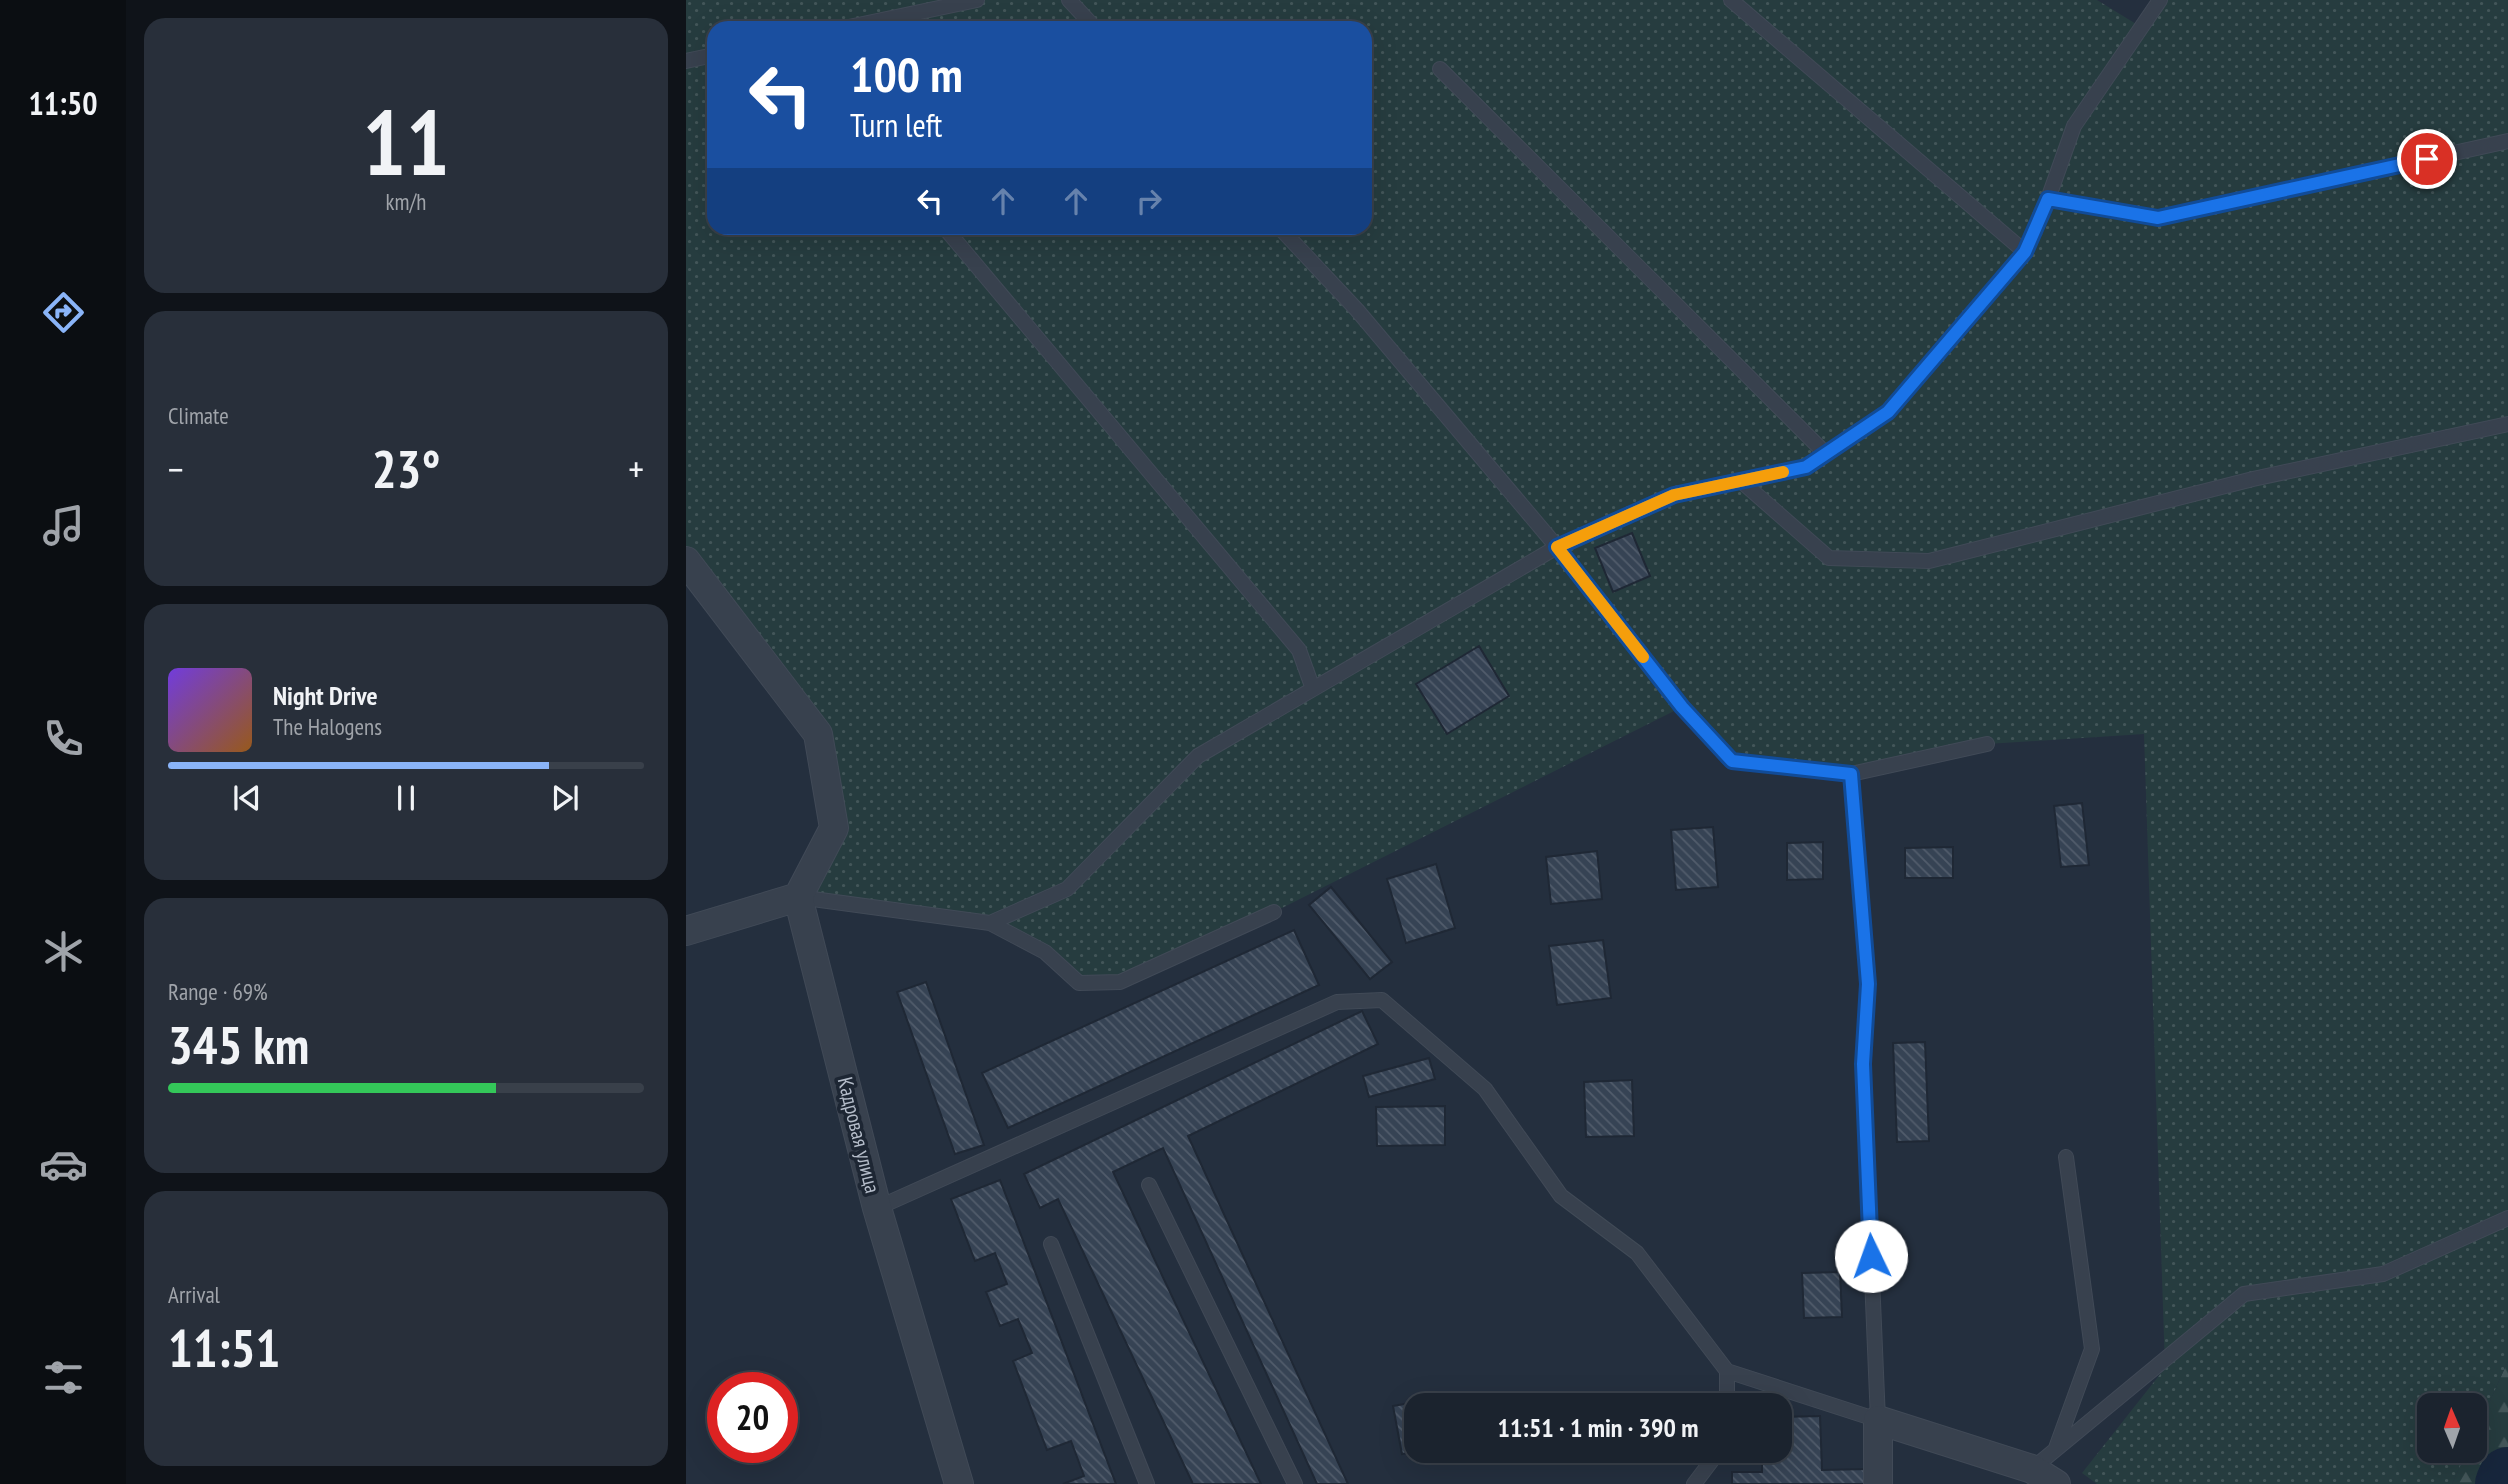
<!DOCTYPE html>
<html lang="en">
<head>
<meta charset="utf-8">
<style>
  body { margin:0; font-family:"PT Sans Narrow",sans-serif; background:#282f3a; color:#f1f3f6; height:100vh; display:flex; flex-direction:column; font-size:26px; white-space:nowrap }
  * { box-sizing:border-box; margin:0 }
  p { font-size:23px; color:#a0a4aa }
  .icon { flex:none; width:38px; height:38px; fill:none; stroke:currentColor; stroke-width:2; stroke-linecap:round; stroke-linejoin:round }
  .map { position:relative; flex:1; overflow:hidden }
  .drawer { display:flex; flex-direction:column; gap:18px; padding:18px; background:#0f1319; width:560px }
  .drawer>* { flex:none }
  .hud { position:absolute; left:21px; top:21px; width:665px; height:214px; border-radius:21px; box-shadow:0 7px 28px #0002,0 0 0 2px #39404a; background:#1a4fa0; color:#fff; overflow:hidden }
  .needle { width:46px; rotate:358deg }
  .tools { position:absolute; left:1731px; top:1393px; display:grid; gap:14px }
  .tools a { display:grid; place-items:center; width:70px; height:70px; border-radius:14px; background:#1b232e; box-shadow:0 7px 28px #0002,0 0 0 2px #39404a; font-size:35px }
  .speed { position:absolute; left:21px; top:1372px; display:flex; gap:14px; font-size:35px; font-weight:700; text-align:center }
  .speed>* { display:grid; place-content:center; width:91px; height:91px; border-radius:50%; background:#1b232e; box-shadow:0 7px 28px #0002,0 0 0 2px #39404a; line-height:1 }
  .speed .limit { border:10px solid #d22; background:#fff; color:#111 }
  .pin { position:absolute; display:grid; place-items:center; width:60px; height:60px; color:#fff; margin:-30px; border:4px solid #fff; border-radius:50%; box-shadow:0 2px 7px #0007 }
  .me { position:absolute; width:77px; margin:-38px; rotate:357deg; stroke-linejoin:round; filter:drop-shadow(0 0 5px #0008) }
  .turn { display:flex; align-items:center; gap:24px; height:147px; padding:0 28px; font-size:32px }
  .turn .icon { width:91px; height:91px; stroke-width:2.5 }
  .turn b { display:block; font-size:49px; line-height:60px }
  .lanes { display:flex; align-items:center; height:66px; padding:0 28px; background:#0003; justify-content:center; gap:35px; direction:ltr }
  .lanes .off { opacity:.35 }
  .big { font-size:52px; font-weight:700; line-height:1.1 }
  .drawer .widget { flex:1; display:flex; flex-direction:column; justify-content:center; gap:10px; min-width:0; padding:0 24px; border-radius:21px; background:#282f3a }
  .drawer .dial { align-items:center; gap:0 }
  .dial b { font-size:91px; line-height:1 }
  .song { display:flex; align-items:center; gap:21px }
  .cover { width:84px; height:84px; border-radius:10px; background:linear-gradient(135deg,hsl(260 70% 55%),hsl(30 70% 35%)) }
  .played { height:7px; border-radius:4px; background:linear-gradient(90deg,#8ab4f8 80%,#39404a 80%) }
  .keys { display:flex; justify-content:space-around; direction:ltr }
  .heat { display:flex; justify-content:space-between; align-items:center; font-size:38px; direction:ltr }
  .charge { height:10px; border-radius:5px; background:linear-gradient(90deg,#34c759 69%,#39404a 0) }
  .trip { position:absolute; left:718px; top:1393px; width:388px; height:70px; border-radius:21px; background:#1b232e; box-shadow:0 7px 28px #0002,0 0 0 2px #39404a; font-weight:700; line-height:70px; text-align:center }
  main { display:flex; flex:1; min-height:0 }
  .tab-bar { display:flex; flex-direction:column; width:126px; justify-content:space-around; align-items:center; background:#0b0e12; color:#a0a4aa }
  .tab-bar .icon { width:49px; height:49px }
  .tab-bar .selected { color:#8ab4f8 }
  .tab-bar b { font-size:32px; color:#f1f3f6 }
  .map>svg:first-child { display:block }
</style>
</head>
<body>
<main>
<nav class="tab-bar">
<b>11:50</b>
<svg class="icon selected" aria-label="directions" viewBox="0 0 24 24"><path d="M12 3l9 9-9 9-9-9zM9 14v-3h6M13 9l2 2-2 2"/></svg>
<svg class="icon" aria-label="music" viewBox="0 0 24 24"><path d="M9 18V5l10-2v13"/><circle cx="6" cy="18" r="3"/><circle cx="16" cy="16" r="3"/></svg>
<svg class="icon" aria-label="phone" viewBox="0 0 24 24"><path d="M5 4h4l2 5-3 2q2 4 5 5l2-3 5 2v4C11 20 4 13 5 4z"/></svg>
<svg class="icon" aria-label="climate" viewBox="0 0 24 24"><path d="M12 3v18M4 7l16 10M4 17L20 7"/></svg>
<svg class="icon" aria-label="car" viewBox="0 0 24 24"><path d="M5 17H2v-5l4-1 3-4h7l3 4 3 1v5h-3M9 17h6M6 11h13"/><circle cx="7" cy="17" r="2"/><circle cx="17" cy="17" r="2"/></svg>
<svg class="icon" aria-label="filters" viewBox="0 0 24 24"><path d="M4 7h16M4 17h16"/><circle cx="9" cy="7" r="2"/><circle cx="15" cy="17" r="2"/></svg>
</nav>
<section class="drawer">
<div class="widget dial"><b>11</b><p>km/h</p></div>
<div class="widget"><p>Climate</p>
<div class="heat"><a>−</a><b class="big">23°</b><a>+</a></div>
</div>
<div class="widget">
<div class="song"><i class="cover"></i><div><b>Night Drive</b><p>The Halogens</p></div></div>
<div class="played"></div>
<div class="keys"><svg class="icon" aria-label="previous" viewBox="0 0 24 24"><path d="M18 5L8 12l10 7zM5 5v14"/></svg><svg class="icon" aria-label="pause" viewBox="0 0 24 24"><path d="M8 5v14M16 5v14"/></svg><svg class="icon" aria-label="next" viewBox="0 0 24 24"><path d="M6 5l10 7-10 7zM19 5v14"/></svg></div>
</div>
<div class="widget"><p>Range · 69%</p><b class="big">345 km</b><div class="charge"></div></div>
<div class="widget"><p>Arrival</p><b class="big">11:51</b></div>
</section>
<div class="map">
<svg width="1822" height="1484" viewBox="0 0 1822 1484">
  <defs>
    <pattern id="forest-firs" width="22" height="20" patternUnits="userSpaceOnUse" patternTransform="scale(1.75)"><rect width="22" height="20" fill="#263c3f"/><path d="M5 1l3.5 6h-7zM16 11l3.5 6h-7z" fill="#435659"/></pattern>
    <pattern id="park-dots" width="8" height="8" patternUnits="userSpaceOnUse" patternTransform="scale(1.75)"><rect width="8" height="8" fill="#263c3f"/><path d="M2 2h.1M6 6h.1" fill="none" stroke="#435659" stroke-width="1.8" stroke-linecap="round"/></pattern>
    <pattern id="building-back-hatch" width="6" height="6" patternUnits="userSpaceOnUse" patternTransform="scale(1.75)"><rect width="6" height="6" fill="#364354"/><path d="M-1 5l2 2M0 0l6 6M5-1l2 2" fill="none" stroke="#515c6b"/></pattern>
  </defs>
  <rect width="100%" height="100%" fill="#242f3e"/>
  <!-- forest -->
  <path fill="url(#forest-firs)" d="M1822,1361v123h-56l15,-33h7l1,-17z"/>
  <!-- park -->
  <path fill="url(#park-dots)" fill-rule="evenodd" d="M0,0h1411l44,27 19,-27h348v1361l-33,73 -1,-29h-45v46h38l-15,33h-355l-15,-11 83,-105 -21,-634 -157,10 -136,30 -119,-13 -50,-54 -408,205 -154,70 -41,1 -89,-60 -192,-26 36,-69 -16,-94 -132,-173zM28,28h651v200h-651z"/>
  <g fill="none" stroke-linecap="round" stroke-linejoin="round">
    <!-- river -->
    <path stroke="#17263c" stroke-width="60" d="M1819,1484l3,-7"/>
  </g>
  <!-- building -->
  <path fill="url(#building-back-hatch)" stroke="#1f2835" stroke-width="2" d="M946,533l18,43 -37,16 -18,-44z
    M793,646l30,50 -62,38 -31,-50z
    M1396,803l7,62 -28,2 -7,-61z
    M1027,827l5,60 -42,3 -5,-60z
    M1137,842v37l-36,1v-37z
    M1267,847v31h-48v-30z
    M911,851l5,48 -51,5 -5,-47z
    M750,864l19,64 -49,15 -19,-64z
    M645,887l61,75 -22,17 -61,-74z
    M608,930l25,55 -311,143 -26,-55z
    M917,940l8,58 -54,7 -8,-59z
    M240,982l58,163 -29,9 -58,-162z
    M676,1011l16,33 -190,92 160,348h-31l-154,-336 -50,24 148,312h-68l-135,-285 -18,9 -16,-34z
    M1239,1042l4,99 -32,1 -4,-99z
    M743,1058l6,21 -66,18 -6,-21z
    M946,1080l2,56 -48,1 -2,-55z
    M759,1106v39l-68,1 -1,-39z
    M314,1180l116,304h-53l21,-8 -13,-35 -24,9 -34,-89 19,-8 -14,-34 -18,7 -14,-34 21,-8 -12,-31 -20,8 -24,-62z
    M1154,1272l2,45 -38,1 -2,-45z
    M735,1401l1,4h-6v46h4l-18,3 -9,-48z
    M1134,1416l2,54 47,-1v15h-137v-12h30v-21h18v-34z"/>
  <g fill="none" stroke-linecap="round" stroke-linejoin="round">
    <defs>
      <path id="service" d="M383,0l26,28
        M1045,0l294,252
        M158,28l133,-28
        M0,61l28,-6
        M754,69l386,385
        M1362,199l110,19 350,-77
        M259,228l354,422 14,39
        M594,228l77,82 200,237 125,160 50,54 119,13 136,-30
        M1055,481l88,77 100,3 324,-82 255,-55
        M112,897l192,26 55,29 34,31 41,-1 154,-70
        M304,923l77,-34 131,-133 359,-209 117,-52 132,-28 82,-55 137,-160 23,-53 26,-73 86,-126
        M463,1185l146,299
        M191,1208l460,-206 45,-2 103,89 76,107 76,57 90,118 151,49 -15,-356 5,-80 -17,-210
        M365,1244l96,240
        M1041,1405v-34
        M1370,1448l36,-99 -26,-192
        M1346,1469l212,-175 139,-20 125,-56
        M1008,1484l25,-33"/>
      <path id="minor" d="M0,561l132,173 16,94 -36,69
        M112,897l79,311 82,276
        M0,931l112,-34
        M1192,1484v-64l154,49 24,15"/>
    </defs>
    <!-- service casing -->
    <use href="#service" stroke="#414a57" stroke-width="16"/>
    <!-- minor casing -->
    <use href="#minor" stroke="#414a57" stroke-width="30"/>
    <!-- service -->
    <use href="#service" stroke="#38414e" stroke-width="14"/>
    <!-- minor -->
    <use href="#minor" stroke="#38414e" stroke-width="28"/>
  </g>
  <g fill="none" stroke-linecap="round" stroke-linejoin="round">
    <defs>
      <path id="route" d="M1185,1256l-8,-192 5,-80 -17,-210 -119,-13 -50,-54 -125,-160 117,-52 132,-28 82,-55 137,-160 23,-53 110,19 269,-59"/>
    </defs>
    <!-- route casing -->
    <use href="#route" stroke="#114b97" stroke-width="18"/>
    <!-- route -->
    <use href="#route" stroke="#1a73e8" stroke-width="12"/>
    <!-- slow -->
    <path stroke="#f59e0b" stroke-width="12" d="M957,657l-86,-110 117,-52 109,-23"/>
  </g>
  <g text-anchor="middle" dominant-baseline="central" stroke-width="7" stroke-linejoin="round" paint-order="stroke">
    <!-- street labels -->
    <g font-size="21" fill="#b4bcc9" stroke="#1d2633">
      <text transform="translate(173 1135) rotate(76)">Кадровая улица</text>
    </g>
  </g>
</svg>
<div class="tools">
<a><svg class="needle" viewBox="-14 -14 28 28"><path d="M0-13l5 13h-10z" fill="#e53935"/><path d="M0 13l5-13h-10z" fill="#a0a4aa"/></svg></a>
</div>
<div class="speed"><div class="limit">20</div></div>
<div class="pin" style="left:1741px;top:159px;background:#d93025"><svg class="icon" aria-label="arrive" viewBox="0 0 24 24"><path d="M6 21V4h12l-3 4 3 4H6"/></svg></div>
<svg class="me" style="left:1185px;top:1256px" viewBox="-20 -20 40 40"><circle r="19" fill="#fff"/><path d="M0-13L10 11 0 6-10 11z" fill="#1a73e8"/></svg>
<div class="trip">11:51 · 1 min · 390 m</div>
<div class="hud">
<div class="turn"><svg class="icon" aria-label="left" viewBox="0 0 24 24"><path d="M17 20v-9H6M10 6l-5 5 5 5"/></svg><div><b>100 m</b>Turn left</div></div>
<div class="lanes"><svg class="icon" aria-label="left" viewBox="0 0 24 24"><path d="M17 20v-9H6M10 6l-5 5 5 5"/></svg><svg class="icon off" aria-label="ahead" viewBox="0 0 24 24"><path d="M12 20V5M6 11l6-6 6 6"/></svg><svg class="icon off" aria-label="ahead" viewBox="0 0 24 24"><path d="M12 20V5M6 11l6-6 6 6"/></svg><svg class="icon off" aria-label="right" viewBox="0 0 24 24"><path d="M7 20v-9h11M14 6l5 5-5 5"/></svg></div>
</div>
</div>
</main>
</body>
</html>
